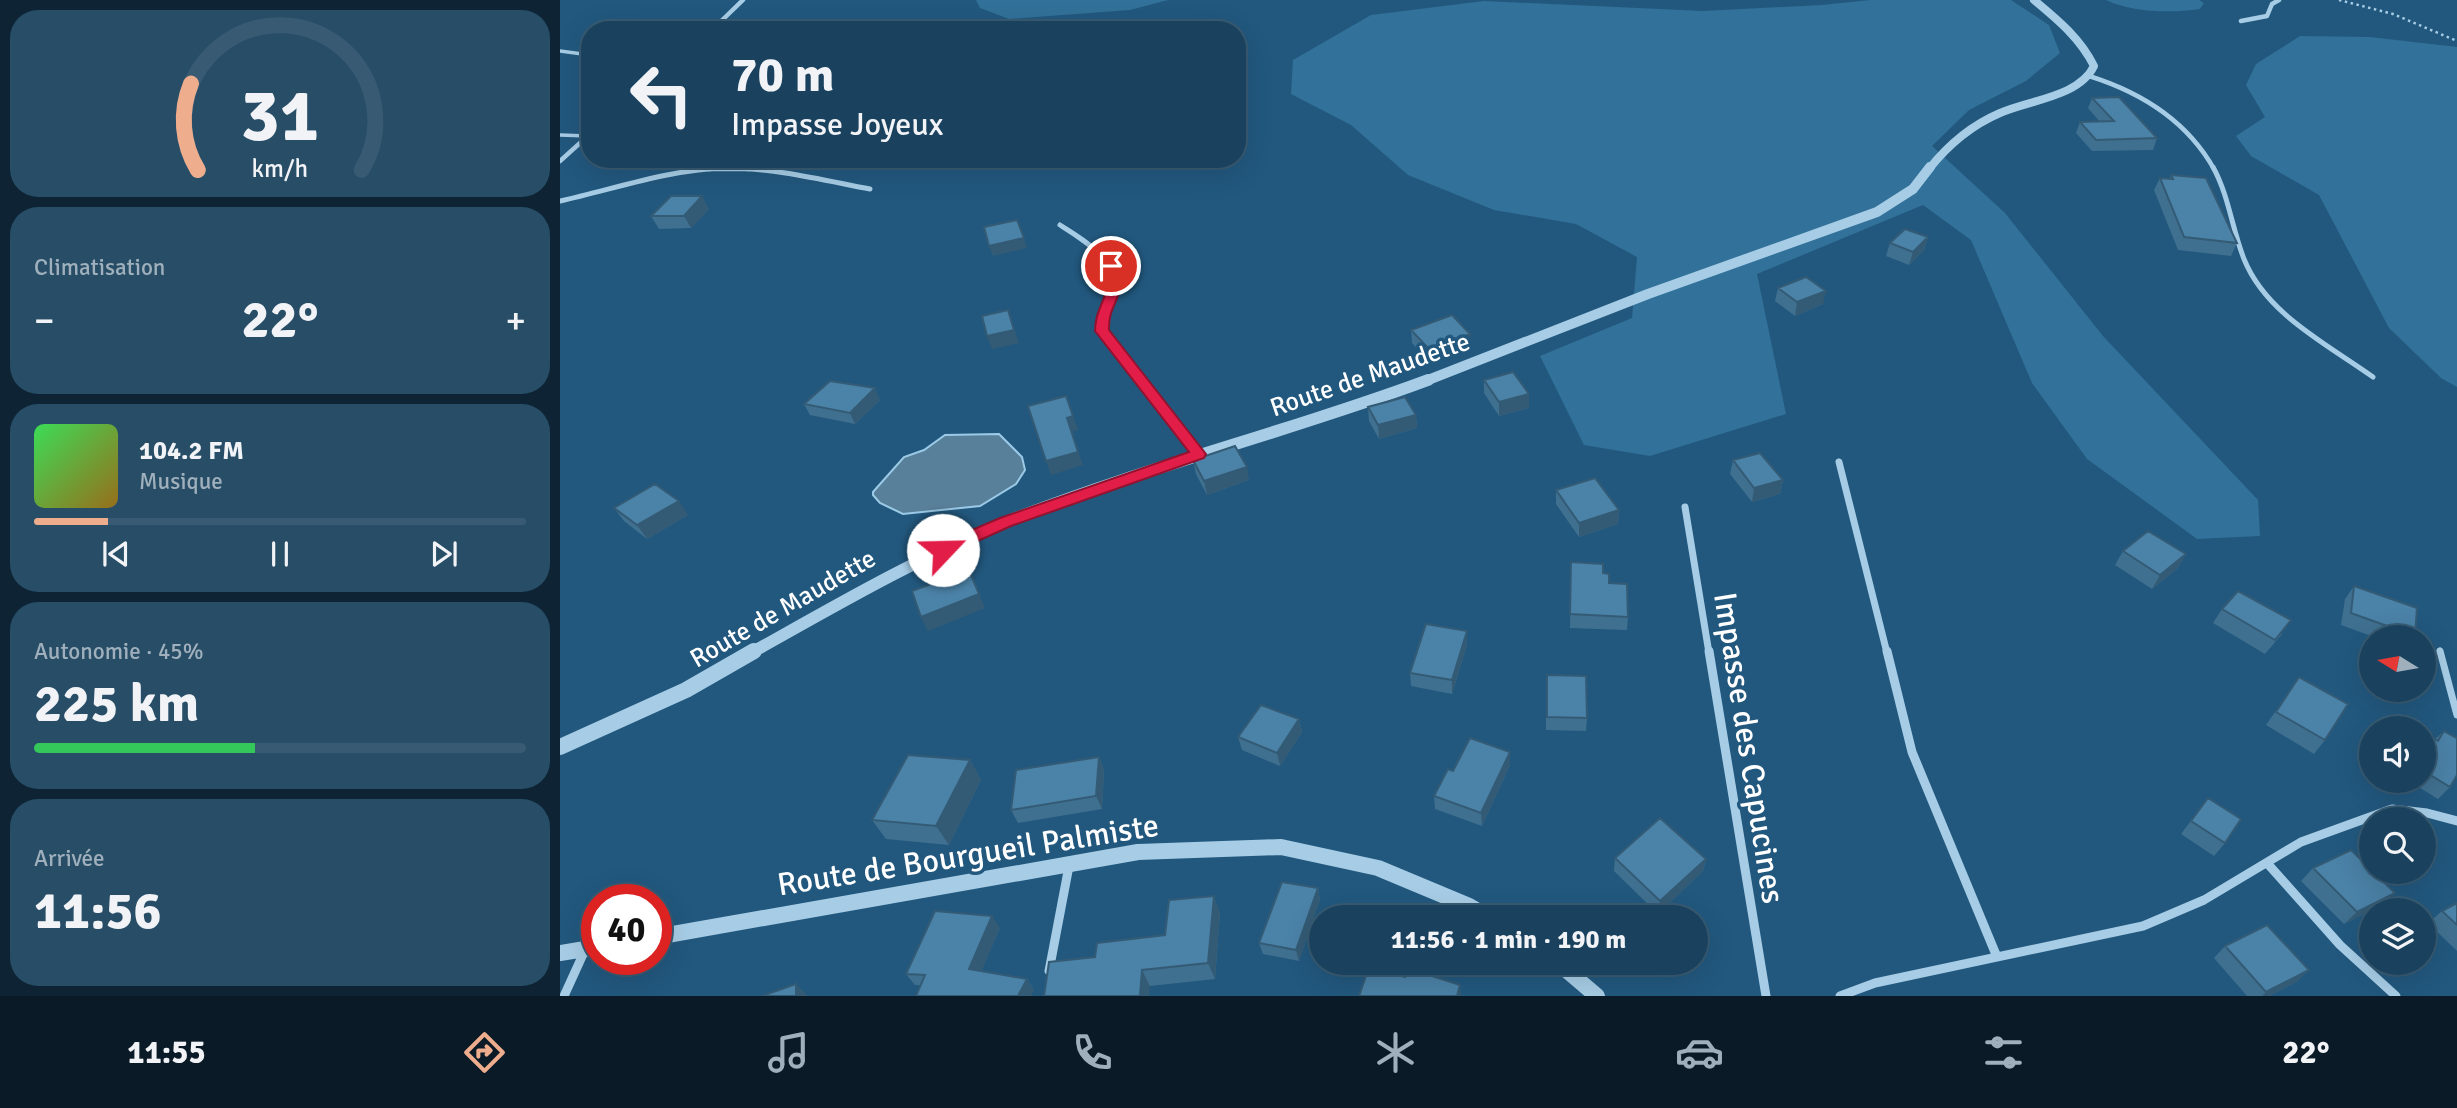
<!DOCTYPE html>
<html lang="fr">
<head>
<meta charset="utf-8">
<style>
  body { margin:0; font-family:Signika,sans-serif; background:#274d67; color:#f1f3f6; height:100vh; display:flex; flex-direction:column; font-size:26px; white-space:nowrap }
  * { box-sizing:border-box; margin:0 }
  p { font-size:23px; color:#9fb0bc }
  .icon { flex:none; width:38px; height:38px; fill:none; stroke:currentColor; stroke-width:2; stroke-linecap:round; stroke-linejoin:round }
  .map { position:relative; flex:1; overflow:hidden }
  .details { display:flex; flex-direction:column; gap:10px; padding:10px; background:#0e2434; width:560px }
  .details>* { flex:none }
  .guide { position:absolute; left:21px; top:21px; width:665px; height:147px; border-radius:28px; box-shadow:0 7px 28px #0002,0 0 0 2px #385b73; background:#1a425e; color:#f1f3f6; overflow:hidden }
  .needle { width:46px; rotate:281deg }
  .tools { position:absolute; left:1799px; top:625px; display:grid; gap:14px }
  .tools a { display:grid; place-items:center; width:77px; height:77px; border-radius:50%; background:#1a425e; box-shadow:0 7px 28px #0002,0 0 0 2px #385b73; font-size:35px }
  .speed { position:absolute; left:21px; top:884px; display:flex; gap:14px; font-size:35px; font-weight:700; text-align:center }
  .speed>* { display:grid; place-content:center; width:91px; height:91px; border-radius:50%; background:#1a425e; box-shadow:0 7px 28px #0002,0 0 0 2px #385b73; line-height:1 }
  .speed .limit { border:10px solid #d22; background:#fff; color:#111 }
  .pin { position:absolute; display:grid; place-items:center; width:60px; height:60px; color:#fff; margin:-30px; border:4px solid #fff; border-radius:50%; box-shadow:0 2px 7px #0007 }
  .me { position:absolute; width:77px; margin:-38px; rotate:66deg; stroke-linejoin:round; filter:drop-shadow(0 0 5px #0008) }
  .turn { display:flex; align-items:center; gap:24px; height:147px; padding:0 35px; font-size:32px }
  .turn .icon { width:91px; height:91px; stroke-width:2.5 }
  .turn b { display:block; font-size:49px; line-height:60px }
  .big { font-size:52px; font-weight:700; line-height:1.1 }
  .details .widget { flex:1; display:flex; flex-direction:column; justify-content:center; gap:10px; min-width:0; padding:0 24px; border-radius:28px; background:#274d67 }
  .details .dial { align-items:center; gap:0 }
  .dial svg { height:182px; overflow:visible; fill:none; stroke:#385b73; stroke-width:7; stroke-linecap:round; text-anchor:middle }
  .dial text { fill:#f1f3f6; stroke:none }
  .song { display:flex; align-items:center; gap:21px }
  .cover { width:84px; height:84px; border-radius:10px; background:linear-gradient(135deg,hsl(130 70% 55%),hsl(40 70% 35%)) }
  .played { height:7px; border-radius:4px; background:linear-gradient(90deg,#eead8d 15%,#385b73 15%) }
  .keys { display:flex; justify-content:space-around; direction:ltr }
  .heat { display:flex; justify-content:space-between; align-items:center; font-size:38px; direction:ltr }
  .charge { height:10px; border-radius:5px; background:linear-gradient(90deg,#34c759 45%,#385b73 0) }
  .trip { position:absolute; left:749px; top:905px; width:399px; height:70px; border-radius:35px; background:#1a425e; box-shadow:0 7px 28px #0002,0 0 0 2px #385b73; font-weight:700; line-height:70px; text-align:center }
  .dock { display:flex; height:112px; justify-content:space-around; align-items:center; background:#0a1a26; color:#9fb0bc }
  .dock .icon { width:49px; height:49px }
  .dock .on { color:#eead8d }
  .dock b { font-size:32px; color:#f1f3f6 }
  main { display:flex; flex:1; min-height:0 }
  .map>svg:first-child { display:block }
</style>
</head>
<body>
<main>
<section class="details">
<div class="widget dial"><svg viewBox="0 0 100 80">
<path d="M14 69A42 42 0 1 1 86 69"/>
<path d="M14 69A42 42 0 0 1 11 31" stroke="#eead8d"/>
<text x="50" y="56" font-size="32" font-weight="700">31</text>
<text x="50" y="72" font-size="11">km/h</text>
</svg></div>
<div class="widget"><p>Climatisation</p>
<div class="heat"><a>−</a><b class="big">22°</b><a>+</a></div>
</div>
<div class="widget">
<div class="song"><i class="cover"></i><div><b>104.2 FM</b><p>Musique</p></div></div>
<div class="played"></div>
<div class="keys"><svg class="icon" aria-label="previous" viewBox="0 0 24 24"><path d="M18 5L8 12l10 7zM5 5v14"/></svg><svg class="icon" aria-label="pause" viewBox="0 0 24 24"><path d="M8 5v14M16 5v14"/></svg><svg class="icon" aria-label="next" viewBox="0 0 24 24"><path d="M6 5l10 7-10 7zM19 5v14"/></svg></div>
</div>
<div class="widget"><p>Autonomie · 45%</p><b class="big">225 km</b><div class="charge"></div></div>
<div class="widget"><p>Arrivée</p><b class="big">11:56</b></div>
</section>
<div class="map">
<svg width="1897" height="996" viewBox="0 0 1897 996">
  <rect width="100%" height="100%" fill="#22587e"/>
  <!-- green -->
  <path fill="#327199" d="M416,0h192l-38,10 -121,9 -29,-11z
    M1310,0h141l38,25 11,28 -34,28 -57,29 -37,36 73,67 98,123 155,164 2,36 -63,3 -110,-80 -55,-76 -61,-143 -48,-35 -166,69 29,140 -136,42 -66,-11 -44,-89 92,-38 5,-61 -61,-33 -82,-14 -86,-35 -57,-50 -60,-31 2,-34 78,-45 113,-14 219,10 119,-6z
    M1546,0h93l5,3 -4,6c-29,4 -66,4 -94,-9z
    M1740,36l70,1 87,10v340l-16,-9 -52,-50 -70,-133 -68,-39 -15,-20 29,-19 -19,-32 10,-21z"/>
  <!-- water -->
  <path fill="#59809a" stroke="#9bcae7" stroke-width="2" d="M439,434l23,23 3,13 -9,14 -36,22 -77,8 -23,-11 -7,-8v-3l31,-35 20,-7 21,-15z"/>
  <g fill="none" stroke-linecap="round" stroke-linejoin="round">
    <!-- path -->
    <path stroke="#a7cde6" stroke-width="2.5" stroke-dasharray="2.5 3.5" stroke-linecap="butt" d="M1779,0l54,14 64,27"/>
    <!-- service-far2 -->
    <path stroke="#a7cde6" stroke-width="3.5" d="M0,51l30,4
      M0,135l28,1"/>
    <!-- service-far1 -->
    <path stroke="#a7cde6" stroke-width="5" d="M1880,650l1,3"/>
    <!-- service -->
    <path stroke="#a7cde6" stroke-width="7" d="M1880,651l17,64"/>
    <!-- minor-far3 -->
    <path stroke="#a7cde6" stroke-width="4.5" d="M1681,21l26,-5 5,-12 7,-4
      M152,30l31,-30
      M1529,76c51,16 98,45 125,93
      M0,161l30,-27
      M148,169h42"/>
    <!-- minor-far2 -->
    <path stroke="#a7cde6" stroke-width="5" d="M1653,167c16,29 19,62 31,92 22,55 83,85 129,118
      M0,201c55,-12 110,-32 167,-33 48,0 96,12 143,21
      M500,225c27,17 63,38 52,75 -3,11 -10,19 -10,31l40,51"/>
    <!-- minor-far1 -->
    <path stroke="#a7cde6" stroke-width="7" d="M581,380l58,75
      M1279,462l48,191
      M1125,507l24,146"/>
    <!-- minor -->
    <path stroke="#a7cde6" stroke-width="9" d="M1149,651l57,345
      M1327,651l25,101 85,205
      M1707,863l73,82 56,51
      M489,971l20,-105
      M4,996l21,-46
      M1280,996l35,-13 268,-57 61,-26 97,-58 91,-33 35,4 30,8"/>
    <!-- tertiary-far3 -->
    <path stroke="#a7cde6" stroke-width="8" d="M1369,169c19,-24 43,-44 71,-56 29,-13 79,-16 94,-47 -14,-28 -36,-46 -60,-66"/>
    <!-- tertiary-far2 -->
    <path stroke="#a7cde6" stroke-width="10" d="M863,382l225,-88 229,-82 36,-23 17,-22"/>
    <!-- tertiary-far1 -->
    <path stroke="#a7cde6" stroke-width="12" d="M191,653c84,-47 166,-95 255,-131 138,-55 283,-90 422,-142"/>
    <!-- tertiary -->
    <path stroke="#a7cde6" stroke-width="16" d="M0,747l126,-57 68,-39
      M96,937l482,-85 143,-5 97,21 91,38 19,11
      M0,953l37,-6
      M997,962l40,34"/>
  </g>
  <!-- wall -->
  <path fill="#407090" d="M1532,98l65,40 -4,12 -61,1 -16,-18 4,-11h20l-12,-14z
    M1611,175l66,68 -6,13 -53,-6 -24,-60 6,-12h10z
    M149,209l-18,19 -32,1 -8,-13z
    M1368,237l-4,13 -15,15 -23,-9 4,-13z
    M1218,288l45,16 -28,12 -20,-15z
    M851,330l60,17 -41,15 -18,-19z
    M924,380l45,28 -30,8 -15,-23z
    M320,400l-25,24 -45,-9 -6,-11z
    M808,407l48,8 1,13 -38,11 -10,-18z
    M633,460l56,20 -42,15 -11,-21z
    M1173,460l50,20 -3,14 -28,8 -22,-28z
    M996,490l63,20 -1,14 -39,13 -23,-33z
    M54,508l74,7 -41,24 -23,-18z
    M1563,551l63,3 -8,14 -26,21 -37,-24z
    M1011,562l32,11 25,44 -1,13 -57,-2z
    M1794,586l61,50 -1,1h-40l-33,-12 4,-26z
    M1662,609l60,25 -17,20 -52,-31z
    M907,631v14l-15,49 -41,-8 -1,-13z
    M1739,677l26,63 -11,14 -48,-29z
    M986,689l41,29 -1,13 -40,-1z
    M739,719l3,13 -22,34 -38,-16 -4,-13z
    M1884,731l6,56 -12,12 -31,-19h17v-47l11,6z
    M539,757l5,13 -2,39 -84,14 -7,-13z
    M410,760l11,20 -32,65 -63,-6 -14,-19z
    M950,765l-28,61 -47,-17 -1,-13 19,-25z
    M1648,798l17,45 -11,13 -33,-22z
    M1055,858l91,1 -3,12 -45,43 -44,-43z
    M1753,868l68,38 -37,18 -43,-43z
    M758,888l2,12 -21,61 -36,-7 -4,-11z
    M1897,903v48l-29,-28 14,-12z
    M660,912l-5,67 -65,7 -55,-29 70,-22z
    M440,928l-19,43 46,8 7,11 -119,-5 -9,-11z
    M1665,946l84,24 -13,12 -27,14h-22l-33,-38z"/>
  <!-- shaded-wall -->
  <path fill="#345b75" d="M142,196l7,13 -18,19 -7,-12z
    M1368,237l-4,13 -15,15 4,-13z
    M464,238l3,10 -34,8 -4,-10z
    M1266,291l-3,13 -28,12 2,-14z
    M448,310l11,33 -27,6 -5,-13z
    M910,334l1,13 -41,15 -1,-13z
    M315,388l5,12 -25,24 -5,-11z
    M969,394v14l-30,8v-14z
    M856,415l1,13 -38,11 -1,-14z
    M513,416l5,14 -7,2 12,33 -32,10 -5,-14 21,-43z
    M687,467l2,13 -42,15 -3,-14z
    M1223,480l-3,14 -28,8 2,-14z
    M119,501l9,14 -41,24 -10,-14z
    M1059,510l-1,14 -39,13v-14z
    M1626,554l-8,14 -26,21 8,-14z
    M409,570l16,38 -57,23 -7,-14z
    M907,631v14l-15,49v-14z
    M739,719l3,13 -22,34 -3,-13z
    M950,752v13l-28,61 -1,-13z
    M539,757l5,13 -2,39 -6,-13z
    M410,760l11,20 -32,65 -13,-19z
    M1146,859l-3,12 -45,43 2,-13z
    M758,888l2,12 -21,61 -3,-11z
    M1835,893l-14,13 -37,18 13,-12z
    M654,896l6,16 -5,67 -7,-16z
    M432,916l8,12 -23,53 -8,-12z
    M582,970l8,16 -1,10h-9z
    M1749,970l-13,12 -27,14h-7l4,-4z
    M467,979l7,11 -3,6h-13z
    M236,984l12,12h-12z
    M900,985l1,11h-4z"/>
  <!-- building -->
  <path fill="#4b82a7" stroke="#345b75" stroke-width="2" d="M1559,97l38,41 -61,2 -16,-18 34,-1 -22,-23z
    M1611,175l35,3 31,65 -53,-6 -24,-59 13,1z
    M111,196h31l-18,20h-33z
    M457,220l7,18 -35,8 -5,-19z
    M1345,229l23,8 -15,15 -23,-9z
    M1246,277l20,14 -29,11 -19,-14z
    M448,310l6,20 -27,6 -5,-20z
    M892,315l18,19 -41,15 -18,-19z
    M953,372l16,22 -30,8 -15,-22z
    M270,381l45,7 -25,25 -46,-9z
    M506,396l7,20 -6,2 11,34 -32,9 -18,-55z
    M845,397l11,18 -38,10 -10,-18z
    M675,446l12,21 -43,14 -11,-21z
    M1200,453l23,27 -29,8 -21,-28z
    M1035,478l24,32 -40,13 -23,-33z
    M95,484l24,17 -42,24 -23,-17z
    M1588,531l38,23 -26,21 -37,-24z
    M1011,562l32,2v9l6,1v9l18,1 1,33 -58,-3z
    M409,570l10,24 -58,23 -9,-26z
    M1794,586l63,22 -2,28 -64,-23z
    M1678,591l53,29 -16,20 -53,-31z
    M866,624l41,7 -15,49 -42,-7z
    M987,675l39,1 1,42 -40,-1z
    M1739,677l49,27 -23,36 -49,-28z
    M701,705l38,14 -22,34 -39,-16z
    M1884,731l13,7v37l-7,12 -26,-16v-38l14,8z
    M910,738l40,14 -29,61 -47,-17 14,-27 5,2z
    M348,755l62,5 -34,66 -64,-6z
    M539,757l-3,39 -85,14 5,-40z
    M1648,798l33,21 -16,24 -34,-22z
    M1100,818l46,41 -46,42 -45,-43z
    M1791,850l44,43 -38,19 -44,-44z
    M722,882l36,6 -22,62 -37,-7z
    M654,896l-6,67 -66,7 -2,26h-96l5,-34 46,-5 2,-14 68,-8 4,-35z
    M1897,903v22l-15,-14z
    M375,911l57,5 -23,53 58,10 -9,17h-102l9,-21 -19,-1z
    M1707,925l42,45 -43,22 -41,-46z
    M809,967l36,10 2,-9 53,17 -3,11h-98z
    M236,984v12h-34z"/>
  <!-- route -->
  <path fill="#e11d48" stroke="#92132f" stroke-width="2" d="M551,263l7,3c8,35 -10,36 -9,64l97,124 -2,4 -193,68 -62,28h-12l-2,-4 2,-5 63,-27 189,-66 -94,-121c0,-28 18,-32 10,-65z"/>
  <g text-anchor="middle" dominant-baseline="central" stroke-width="7" stroke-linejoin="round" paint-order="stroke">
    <!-- street labels -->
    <g font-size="26" fill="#fff" stroke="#22587e">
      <text transform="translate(810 375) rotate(-19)">Route de Maudette</text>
      <text transform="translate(223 609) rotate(-30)">Route de Maudette</text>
    </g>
    <!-- near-street labels -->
    <g font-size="32" fill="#fff" stroke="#22587e">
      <text transform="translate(1189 748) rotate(81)">Impasse des Capucines</text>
      <text transform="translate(408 855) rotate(-9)">Route de Bourgueil Palmiste</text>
    </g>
  </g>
</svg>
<div class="tools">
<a><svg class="needle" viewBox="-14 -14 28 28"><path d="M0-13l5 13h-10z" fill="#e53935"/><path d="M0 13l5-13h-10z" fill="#9fb0bc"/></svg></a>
<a><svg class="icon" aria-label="sound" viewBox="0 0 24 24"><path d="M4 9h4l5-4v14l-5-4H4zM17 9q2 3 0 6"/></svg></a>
<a><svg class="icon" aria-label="search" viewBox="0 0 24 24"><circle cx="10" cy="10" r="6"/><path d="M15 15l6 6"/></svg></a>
<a><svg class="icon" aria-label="layers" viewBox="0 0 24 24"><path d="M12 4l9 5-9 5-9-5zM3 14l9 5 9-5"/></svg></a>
</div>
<div class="speed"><div class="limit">40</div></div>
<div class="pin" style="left:551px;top:266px;background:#d93025"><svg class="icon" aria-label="arrive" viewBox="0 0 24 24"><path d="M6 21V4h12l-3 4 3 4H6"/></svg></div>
<svg class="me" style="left:383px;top:550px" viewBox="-20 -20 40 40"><circle r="19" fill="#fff"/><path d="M0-13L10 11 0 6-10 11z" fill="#e11d48"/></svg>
<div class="trip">11:56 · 1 min · 190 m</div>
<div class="guide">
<div class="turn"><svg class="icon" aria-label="left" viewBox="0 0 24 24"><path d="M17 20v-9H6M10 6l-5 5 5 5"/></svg><div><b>70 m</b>Impasse Joyeux</div></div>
</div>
</div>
</main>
<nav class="dock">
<b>11:55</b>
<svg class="icon on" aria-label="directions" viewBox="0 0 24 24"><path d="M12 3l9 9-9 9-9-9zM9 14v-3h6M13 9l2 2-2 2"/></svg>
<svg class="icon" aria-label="music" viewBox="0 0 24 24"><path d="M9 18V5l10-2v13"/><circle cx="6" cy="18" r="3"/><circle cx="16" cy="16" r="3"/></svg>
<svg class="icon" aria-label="phone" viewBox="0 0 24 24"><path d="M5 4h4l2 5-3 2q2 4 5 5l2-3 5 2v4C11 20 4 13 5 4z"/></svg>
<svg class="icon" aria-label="climate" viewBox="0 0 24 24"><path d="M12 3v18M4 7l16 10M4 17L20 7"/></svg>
<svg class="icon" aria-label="car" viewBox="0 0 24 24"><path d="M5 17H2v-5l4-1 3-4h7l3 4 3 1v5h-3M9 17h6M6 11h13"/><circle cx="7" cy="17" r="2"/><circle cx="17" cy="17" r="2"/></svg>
<svg class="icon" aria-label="filters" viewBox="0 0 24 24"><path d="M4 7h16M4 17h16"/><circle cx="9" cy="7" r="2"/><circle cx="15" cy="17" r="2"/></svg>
<b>22°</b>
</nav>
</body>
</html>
